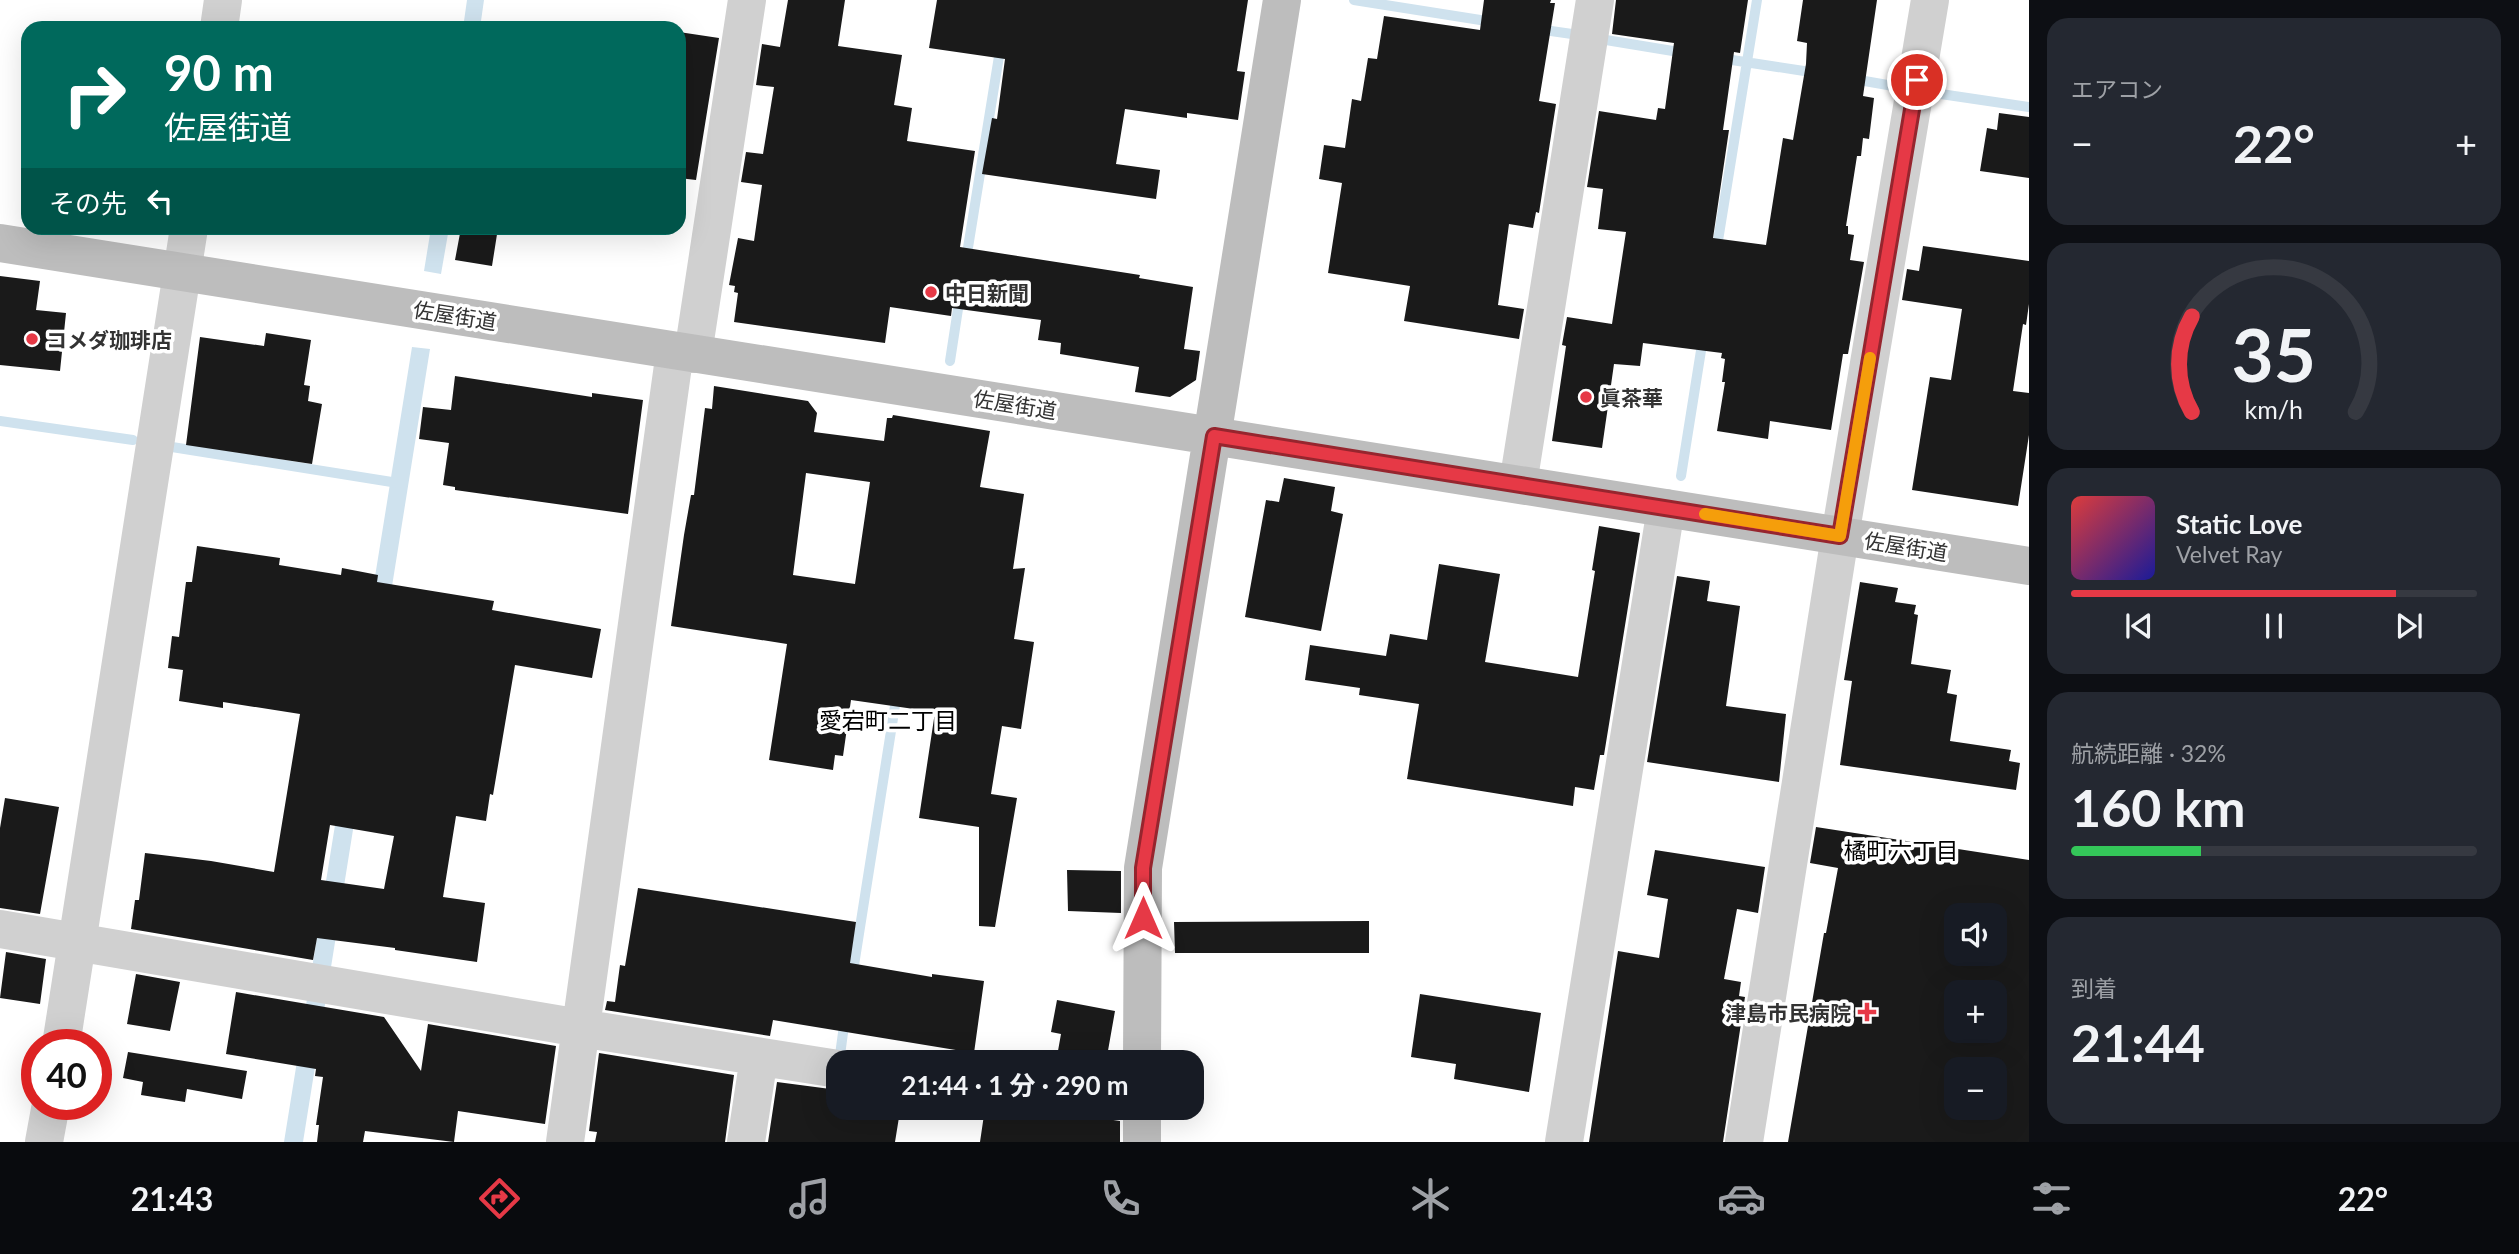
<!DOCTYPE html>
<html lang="ja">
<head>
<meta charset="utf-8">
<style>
  body { margin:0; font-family:Lato,"Noto Sans JP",sans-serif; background:#242831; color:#f1f3f6; height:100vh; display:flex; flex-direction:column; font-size:26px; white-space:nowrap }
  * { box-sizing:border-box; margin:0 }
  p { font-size:23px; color:#9ea1a6 }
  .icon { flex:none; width:38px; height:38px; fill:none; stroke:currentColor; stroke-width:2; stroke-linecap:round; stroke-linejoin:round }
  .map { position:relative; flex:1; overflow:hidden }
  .sheet { display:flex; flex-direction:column; gap:18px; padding:18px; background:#0d0f14; width:490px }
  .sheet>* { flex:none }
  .top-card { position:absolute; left:21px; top:21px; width:665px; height:214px; border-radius:21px; box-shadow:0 7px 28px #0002; background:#00695c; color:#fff; overflow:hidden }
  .controls { position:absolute; left:1944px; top:903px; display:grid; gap:14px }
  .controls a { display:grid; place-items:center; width:63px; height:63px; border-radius:14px; background:#171b24; box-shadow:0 7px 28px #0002; font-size:35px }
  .speed { position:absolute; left:21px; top:1029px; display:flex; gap:14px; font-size:35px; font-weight:700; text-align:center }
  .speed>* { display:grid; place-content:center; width:91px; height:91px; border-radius:50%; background:#171b24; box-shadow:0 7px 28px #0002; line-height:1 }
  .speed .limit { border:10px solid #d22; background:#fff; color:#111 }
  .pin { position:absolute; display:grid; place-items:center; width:60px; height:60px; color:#fff; margin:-30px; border:4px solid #fff; border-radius:50%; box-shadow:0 2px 7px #0007 }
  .me { position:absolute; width:77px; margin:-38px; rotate:0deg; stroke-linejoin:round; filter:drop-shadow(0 0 5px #0008) }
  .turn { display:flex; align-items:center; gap:24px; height:147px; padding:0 28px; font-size:32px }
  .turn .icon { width:91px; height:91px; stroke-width:2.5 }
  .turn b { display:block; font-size:49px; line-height:60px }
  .then { display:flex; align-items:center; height:66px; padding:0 28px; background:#0003; gap:14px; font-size:26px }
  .big { font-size:52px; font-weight:700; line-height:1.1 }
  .sheet .widget { flex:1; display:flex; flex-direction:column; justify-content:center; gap:10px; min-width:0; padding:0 24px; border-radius:21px; background:#242831 }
  .sheet .dial { align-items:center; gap:0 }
  .dial svg { height:182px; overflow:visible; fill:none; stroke:#363941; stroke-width:7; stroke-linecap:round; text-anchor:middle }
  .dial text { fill:#f1f3f6; stroke:none }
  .song { display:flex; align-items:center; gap:21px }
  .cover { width:84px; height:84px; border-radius:10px; background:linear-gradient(135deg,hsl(0 70% 55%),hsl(240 70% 35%)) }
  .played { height:7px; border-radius:4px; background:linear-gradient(90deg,#e63946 80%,#363941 80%) }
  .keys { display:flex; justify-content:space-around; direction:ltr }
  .heat { display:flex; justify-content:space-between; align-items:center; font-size:38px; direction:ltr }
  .charge { height:10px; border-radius:5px; background:linear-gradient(90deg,#34c759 32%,#363941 0) }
  .trip { position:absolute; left:826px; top:1050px; width:378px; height:70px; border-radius:21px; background:#171b24; box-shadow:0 7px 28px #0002; font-weight:700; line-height:70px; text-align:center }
  .tab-bar { display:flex; height:112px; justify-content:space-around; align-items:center; background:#090b0e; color:#9ea1a6 }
  .tab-bar .icon { width:49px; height:49px }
  .tab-bar .current { color:#e63946 }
  .tab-bar b { font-size:32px; color:#f1f3f6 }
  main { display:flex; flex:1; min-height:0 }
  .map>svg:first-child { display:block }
</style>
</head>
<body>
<main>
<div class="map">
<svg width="2029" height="1142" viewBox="0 0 2029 1142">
  <rect width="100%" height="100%" fill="#fff"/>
  <!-- water -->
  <path fill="#cfe2ee" d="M467,0h17l-4,28h-17z
    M431,228h18l-8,46 -17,-3z
    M412,347l18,2 -127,793h-19z"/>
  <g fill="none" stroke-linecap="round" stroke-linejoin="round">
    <!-- stream -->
    <path stroke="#cfe2ee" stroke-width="10" d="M1354,0l139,22
      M1537,29l35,5
      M1606,40l79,13
      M1719,58l98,15
      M1853,79l46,8
      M1934,93l95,14
      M1716,253l41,-253
      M966,260l35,-216
      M950,361l10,-65
      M0,421l133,19
      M172,447l226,36
      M1681,476l22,-138
      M852,978l45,-285
      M840,1055l5,-37"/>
  </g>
  <!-- building -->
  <path fill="#1a1a1a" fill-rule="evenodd" d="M788,0h57l-7,46 64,9 -8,50 18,3 -5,33 68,10 -15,96 180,28 -1,3 54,9 -9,62 16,2 -4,29 -26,17 -35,-5 4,-25 -79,-13 1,-11 -23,-3 3,-20 -89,-12 -1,8 -61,-9 -5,36 -151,-21 4,-29 -4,-1 1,-6 -6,-1 9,-47 16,3 8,-56 -21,-3 5,-30 17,2 11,-67 -18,-2 6,-41 18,3z
    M937,0h311l-11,71 8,1 -7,48 -51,-7v5l-62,-9 -9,55 44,6 -4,29 -174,-25 10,-56 5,1 8,-60 -76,-11z
    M1484,0h67l-1,3h5l-16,98 17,3 -17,109 -3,-1 -3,16 -24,-4 -11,81 26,4 -5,30 -115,-18 6,-35 -82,-13 14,-90 -23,-4 5,-34 21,3 7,-49 9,2 7,-43 9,1 7,-43 96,14z
    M1616,0h132l-8,53 -6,-1 -11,78h6l-16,108 53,7 17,-107 10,2 13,-76 1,-21 -10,-2 6,-41h74l-14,96 11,2 -5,41 -6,-1 -2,18h-4l-11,70h2v8l6,1 -4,25 14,2 -16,92h-5l-12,76 -61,-9 -2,18 -51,-8 8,-49h-3l3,-23 -4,-1 1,-5 -79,-10 -3,23 -26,-2 -12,84 -50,-7 14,-95 -4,-1 5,-28 45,7 14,-92 -28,-3 5,-40 -16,-2 12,-76 57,9 2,-12 7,1 9,-66 -62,-9z
    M679,32l40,6 -23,142 -17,-2z
    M1999,113l30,4v61l-49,-7 7,-43 10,2z
    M461,228h37l-6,38 -37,-6z
    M1923,246l106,15v43l-3,21 -3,-1 -10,67 16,2v42l-11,71 -106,-16 18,-113 21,3 11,-71 -60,-9 5,-31 12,2z
    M0,276l40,5 -4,29 30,3 -6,58 -60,-6z
    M266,333l45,7 -7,45 6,1 -2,15 14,3 -10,60 -126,-19 14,-108 64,9z
    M455,376l137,21v-4l51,7 -15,114 -173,-24v-3l-12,-2 6,-42 -30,-4 4,-32 28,3z
    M714,386l94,15 9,12 -3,19 70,9 3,-23h5l1,-3 97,16 -10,56 44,7 -11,75 12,-1 -11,71 20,3 -13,87 -19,-3 -11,68 26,4 -22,129 -16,-1v-99l-60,-9 16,-106 -84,-12 -8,56 -8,-1 -2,15 -64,-10 18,-116 -116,-18 13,-91 7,-40h3l11,-87 7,1zM806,473l64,9 -15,102 -62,-9z
    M1284,478l51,9 -4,24 12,3 -22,117 -76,-14 21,-117 13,2z
    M1599,526l41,7 -36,222h-4l-6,35 -19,-3 -2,19 -166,-27 12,-75 -60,-9 1,-7 -55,-8 5,-35 76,11 4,-22 37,6 12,-76 61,10 -15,88 93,15 17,-106 -3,-1z
    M197,546l83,12 -1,7 62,10 1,-7 36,7 -1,7 117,19 -2,9 109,19 -9,49 -77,-13 -22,130 -3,-1 -4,27 -30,-5 -13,81 42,6 -8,59 -82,-12v-2l-78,-10 -4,22 -182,-31 4,-29h4l6,-47 66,8 63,11 26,-158 -77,-12v6l-44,-7 4,-31 -15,-2 4,-32 7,1 7,-55h6zM330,825l64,11 -10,53 -63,-9z
    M1677,576l33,5 -3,20 33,5 -14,100 60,8 -7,68 -132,-20z
    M1860,582l38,6 -3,14 21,3 -2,9 4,1 -7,49 40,6 -4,23 10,2 -7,46 61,9 -2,11 11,2 -4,27 -176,-25 12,-84 -8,-1z
    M5,798l54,9 -19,107 -40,-6v-80z
    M1816,827l213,33v282h-241l36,-209h2l12,-65 -28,-5zM1956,915h39v39h-39zM1956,992h39v39h-39zM1956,1069h39v39h-39z
    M1655,850l110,17 -7,46 -21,-4 -13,70 17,3 -2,14 6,1 -22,145h-134l29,-191 41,7 9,-59 -21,-4z
    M1067,870l54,1v42l-53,-2z
    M638,888l218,34 -6,41 82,14v-3l52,7 -10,72 -201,-33 -3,16 -165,-26 2,-9 8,1 5,-37 5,1z
    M1369,921v32h-194l-1,-31z
    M6,952l40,7 -6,45 -40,-6z
    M136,974l44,8 -10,49 -43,-7z
    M236,992l148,25 37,54 7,-47 128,22 -11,78 -87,-13 -4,31 -89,-11 -2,11h-46l2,-17h-3l7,-48 -8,-1 1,-7 -90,-15z
    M1420,994l121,19 -12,79 -75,-13 2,-15 -45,-7z
    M1057,1000l58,11 -9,51h-50l5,-28 -10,-2z
    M128,1052l119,19 -5,28 -55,-10 -2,13 -44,-7 2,-13 -20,-4z
    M599,1053l135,22 -9,67h-130l2,-10 -8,-1z
    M777,1082l61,8v18h39l23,3 -5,31h-127z
    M985,1108l60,7 1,-5 74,11v21h-140z"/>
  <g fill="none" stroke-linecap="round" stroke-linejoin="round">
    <!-- street -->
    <path stroke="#d0d0d0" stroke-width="38" d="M219,28l4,-28
      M693,354l54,-354
      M1518,484l77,-484
      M0,929l580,99 258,41
      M61,1045l128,-817
      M44,1142l7,-38
      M565,1142l110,-791
      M746,1142l13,-85
      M1564,1142l102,-634
      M1744,1142l96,-606 90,-536"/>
    <!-- secondary -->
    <path stroke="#bdbdbd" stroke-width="38" d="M0,243l2029,323
      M1142,1062l1,-194 139,-868
      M1142,1142v-34"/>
  </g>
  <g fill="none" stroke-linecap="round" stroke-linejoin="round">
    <defs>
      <path id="route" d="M1143,918v-50l71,-432 626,100 77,-456"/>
    </defs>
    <!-- route casing -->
    <use href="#route" stroke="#96252e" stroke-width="18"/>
    <!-- route -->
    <use href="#route" stroke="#e63946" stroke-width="12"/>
    <!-- slow -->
    <path stroke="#f59e0b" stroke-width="12" d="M1705,514l135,22 30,-178"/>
  </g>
  <!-- markers -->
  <g fill="#e63946" stroke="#fff" stroke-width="2.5">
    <circle cx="931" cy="292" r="7"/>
    <circle cx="32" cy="339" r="7"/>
    <circle cx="1586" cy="397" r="7"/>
    <path d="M1863.5 1001.5h7v7h7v7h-7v7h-7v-7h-7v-7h7z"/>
  </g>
  <g text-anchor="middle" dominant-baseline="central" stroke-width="7" stroke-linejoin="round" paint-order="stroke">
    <!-- poi labels -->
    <g font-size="21" font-weight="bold" fill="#333" stroke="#fff" text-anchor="start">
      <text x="945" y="292">中日新聞</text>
      <text x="46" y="339">コメダ珈琲店</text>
      <text x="1600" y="397">眞茶華</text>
      <text x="1851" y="1012" text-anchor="end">津島市民病院</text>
    </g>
    <!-- street labels -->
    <g font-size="21" fill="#333" stroke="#fff">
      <text transform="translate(455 315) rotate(9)">佐屋街道</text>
      <text transform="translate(1015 404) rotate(9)">佐屋街道</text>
      <text transform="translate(1906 546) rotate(9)">佐屋街道</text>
    </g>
    <!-- neighbourhood labels -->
    <g font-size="23" fill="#000" stroke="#fff">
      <text x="888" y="720">愛宕町二丁目</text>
      <text x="1901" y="850">橘町六丁目</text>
    </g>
  </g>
</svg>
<div class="controls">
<a><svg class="icon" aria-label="sound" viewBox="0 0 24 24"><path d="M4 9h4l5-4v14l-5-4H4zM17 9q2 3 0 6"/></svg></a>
<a>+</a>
<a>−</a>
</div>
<div class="speed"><div class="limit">40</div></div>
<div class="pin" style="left:1917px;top:80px;background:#d93025"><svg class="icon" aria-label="arrive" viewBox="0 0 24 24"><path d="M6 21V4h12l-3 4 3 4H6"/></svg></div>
<svg class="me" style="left:1143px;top:918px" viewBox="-20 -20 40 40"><path d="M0-17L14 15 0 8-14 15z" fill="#e63946" stroke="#fff" stroke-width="4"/></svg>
<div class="trip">21:44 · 1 分 · 290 m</div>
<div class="top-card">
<div class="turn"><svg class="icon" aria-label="right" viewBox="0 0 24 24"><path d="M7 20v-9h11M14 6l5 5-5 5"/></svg><div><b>90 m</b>佐屋街道</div></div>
<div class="then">その先<svg class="icon" aria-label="left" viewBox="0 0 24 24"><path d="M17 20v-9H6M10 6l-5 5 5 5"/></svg></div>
</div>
</div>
<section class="sheet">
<div class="widget"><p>エアコン</p>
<div class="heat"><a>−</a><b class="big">22°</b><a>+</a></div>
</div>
<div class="widget dial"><svg viewBox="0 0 100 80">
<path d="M14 69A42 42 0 1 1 86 69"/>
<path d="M14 69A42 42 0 0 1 14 27" stroke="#e63946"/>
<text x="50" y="56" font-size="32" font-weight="700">35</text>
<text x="50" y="72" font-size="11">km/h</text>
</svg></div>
<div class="widget">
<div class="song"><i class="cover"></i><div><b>Static Love</b><p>Velvet Ray</p></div></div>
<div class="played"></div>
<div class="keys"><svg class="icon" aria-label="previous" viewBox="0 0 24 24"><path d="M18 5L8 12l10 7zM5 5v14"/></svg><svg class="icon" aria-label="pause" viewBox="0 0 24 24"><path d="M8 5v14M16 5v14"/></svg><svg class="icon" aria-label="next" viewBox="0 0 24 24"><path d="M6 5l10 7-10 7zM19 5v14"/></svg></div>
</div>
<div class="widget"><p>航続距離 · 32%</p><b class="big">160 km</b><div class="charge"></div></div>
<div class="widget"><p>到着</p><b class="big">21:44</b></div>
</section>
</main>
<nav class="tab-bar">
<b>21:43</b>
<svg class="icon current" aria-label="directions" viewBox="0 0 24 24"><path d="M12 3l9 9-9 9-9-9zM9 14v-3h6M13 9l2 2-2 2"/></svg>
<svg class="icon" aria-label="music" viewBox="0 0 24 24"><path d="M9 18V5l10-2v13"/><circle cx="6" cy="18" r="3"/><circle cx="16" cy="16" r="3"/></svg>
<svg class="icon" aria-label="phone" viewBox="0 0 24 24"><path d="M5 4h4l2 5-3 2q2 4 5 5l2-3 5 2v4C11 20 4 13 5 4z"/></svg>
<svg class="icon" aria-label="climate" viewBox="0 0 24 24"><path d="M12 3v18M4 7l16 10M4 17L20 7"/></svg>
<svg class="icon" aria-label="car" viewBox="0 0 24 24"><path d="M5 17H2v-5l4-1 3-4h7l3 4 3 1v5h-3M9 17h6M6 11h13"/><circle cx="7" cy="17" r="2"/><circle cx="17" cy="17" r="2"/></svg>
<svg class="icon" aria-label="filters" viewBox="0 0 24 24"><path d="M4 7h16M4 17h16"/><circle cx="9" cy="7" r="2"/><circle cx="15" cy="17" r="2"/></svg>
<b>22°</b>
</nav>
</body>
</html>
